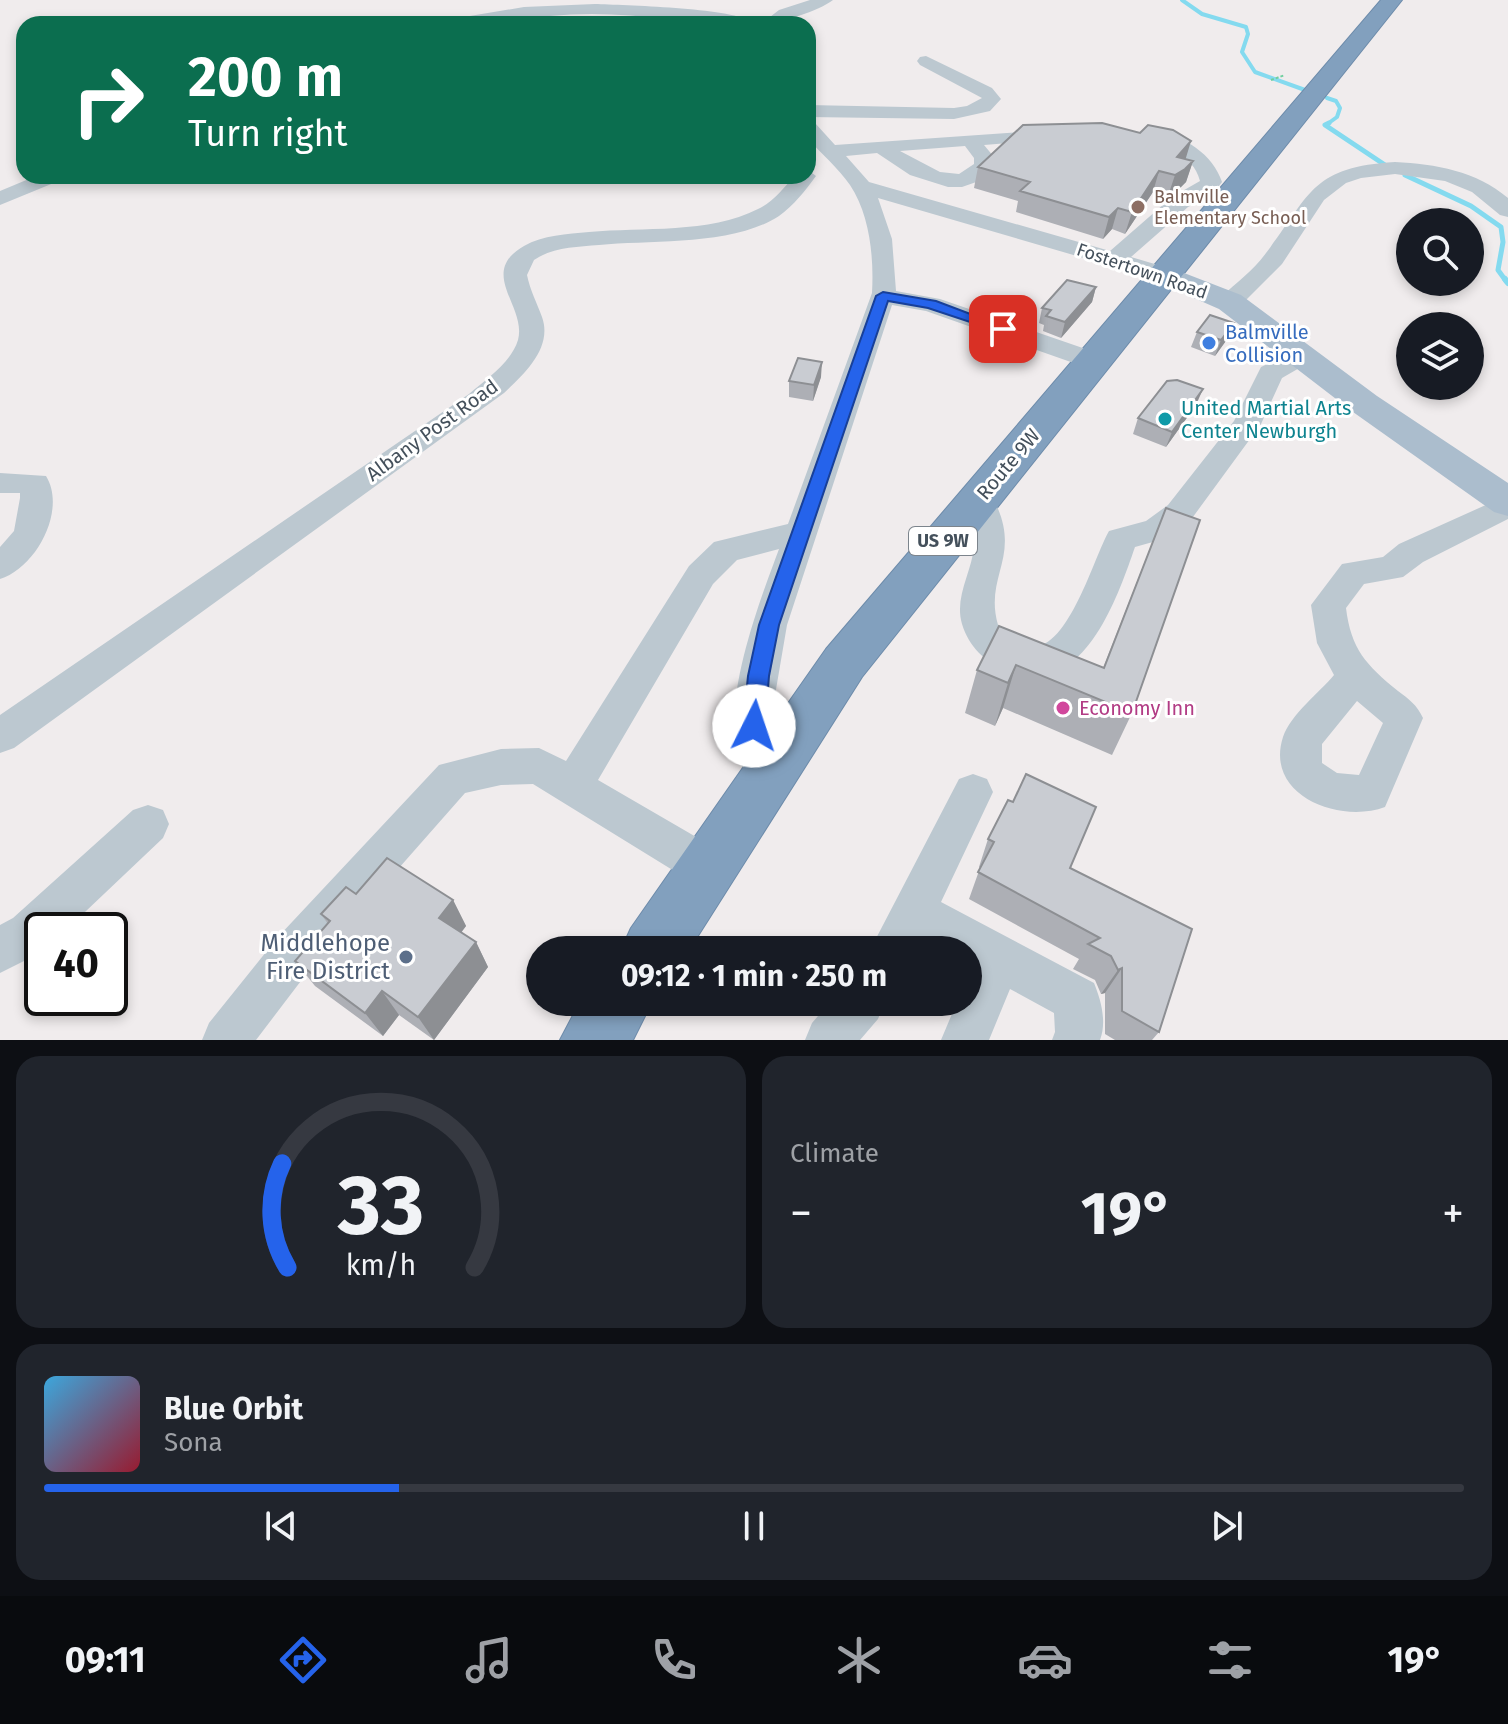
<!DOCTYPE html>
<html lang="en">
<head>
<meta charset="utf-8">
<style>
  body { margin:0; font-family:"Fira Sans",sans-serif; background:#20242c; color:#f1f3f6; height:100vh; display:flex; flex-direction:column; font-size:30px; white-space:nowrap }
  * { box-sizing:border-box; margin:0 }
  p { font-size:26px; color:#9ea1a6 }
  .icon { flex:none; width:44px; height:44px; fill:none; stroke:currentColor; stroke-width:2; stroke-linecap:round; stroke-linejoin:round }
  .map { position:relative; height:1040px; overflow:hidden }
  .details { display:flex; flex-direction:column; gap:16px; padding:16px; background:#0d0f14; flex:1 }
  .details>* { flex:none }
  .guide { position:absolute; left:16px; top:16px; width:800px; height:168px; border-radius:24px; box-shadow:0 4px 12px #0003; background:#0b6e4f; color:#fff; overflow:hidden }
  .fabs { position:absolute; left:1396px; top:208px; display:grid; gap:16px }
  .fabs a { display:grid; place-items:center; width:88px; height:88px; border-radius:50%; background:#171b24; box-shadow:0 4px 12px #0003; font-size:40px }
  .speed { position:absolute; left:24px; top:912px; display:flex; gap:16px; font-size:40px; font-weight:700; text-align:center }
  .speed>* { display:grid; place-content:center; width:104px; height:104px; border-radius:50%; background:#171b24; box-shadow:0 4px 12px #0003; line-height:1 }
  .speed .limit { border:4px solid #111; border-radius:12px; background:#fff; color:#111 }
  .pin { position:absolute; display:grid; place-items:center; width:68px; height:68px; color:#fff; margin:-34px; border-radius:16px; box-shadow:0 4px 12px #0006 }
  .me { position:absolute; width:88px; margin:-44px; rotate:4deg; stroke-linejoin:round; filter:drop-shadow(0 0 6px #0008) }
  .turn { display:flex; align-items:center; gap:28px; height:168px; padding:0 40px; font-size:36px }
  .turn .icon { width:104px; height:104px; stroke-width:2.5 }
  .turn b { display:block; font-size:56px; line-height:68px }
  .big { font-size:60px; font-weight:700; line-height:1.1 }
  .details .card { flex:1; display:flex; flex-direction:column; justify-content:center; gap:12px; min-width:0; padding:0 28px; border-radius:24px; background:#20242c }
  .details .dial { align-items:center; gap:0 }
  .dial svg { height:208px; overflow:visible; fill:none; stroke:#363941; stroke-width:7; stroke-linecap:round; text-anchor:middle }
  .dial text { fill:#f1f3f6; stroke:none }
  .song { display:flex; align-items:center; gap:24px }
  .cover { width:96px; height:96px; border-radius:12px; background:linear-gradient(135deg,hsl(200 70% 55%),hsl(350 70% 35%)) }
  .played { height:8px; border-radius:4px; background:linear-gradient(90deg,#2563eb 25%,#363941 25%) }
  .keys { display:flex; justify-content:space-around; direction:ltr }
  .heat { display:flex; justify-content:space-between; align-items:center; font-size:44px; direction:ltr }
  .details .tiles { flex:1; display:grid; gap:16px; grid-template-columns:1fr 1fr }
  .card:last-child { grid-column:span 2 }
  .trip { position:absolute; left:526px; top:936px; width:456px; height:80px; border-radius:40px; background:#171b24; box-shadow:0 4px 12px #0003; font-weight:700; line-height:80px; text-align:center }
  .dock { display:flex; height:128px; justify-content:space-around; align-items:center; background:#090b0e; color:#9ea1a6 }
  .dock .icon { width:56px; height:56px }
  .dock .active { color:#2563eb }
  .dock b { font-size:36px; color:#f1f3f6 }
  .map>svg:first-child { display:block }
</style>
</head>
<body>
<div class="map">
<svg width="1508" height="1040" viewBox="0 0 1508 1040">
  <rect width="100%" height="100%" fill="#f0eced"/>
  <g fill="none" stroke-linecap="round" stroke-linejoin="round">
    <!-- stream-far2 -->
    <path stroke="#84daef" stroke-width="4" d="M1182,0l20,14 44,13 2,7 -6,18 13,20 50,18
      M1326,125l11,-8 3,-9 -4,-7 -9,-3"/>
    <!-- stream-far1 -->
    <path stroke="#84daef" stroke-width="5" d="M1329,123l-4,2 63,42
      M1405,175l66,31 30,21 2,15 -5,28 8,11"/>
    <!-- stream -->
    <path stroke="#84daef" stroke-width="6" d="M1505,279l3,4"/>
    <defs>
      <path id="highway" d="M1381,0h21l-540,677 -173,273h-68l10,-22 195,-279z
        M580,1002h72l-19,38h-73z"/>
    </defs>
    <!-- highway casing -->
    <use href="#highway" stroke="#6d8baa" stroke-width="2"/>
    <!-- path -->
    <path stroke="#6fcf9e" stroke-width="2" stroke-dasharray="3 2" stroke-linecap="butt" d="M1271,80l14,-5"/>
    <!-- minor -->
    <path fill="#bcc8d0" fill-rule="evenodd" d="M810,0h23c-14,11 -55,24 -72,24l18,-14z
      M595,4c27,1 137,4 153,17l-2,3c-52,0 -103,-10 -154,-10 -50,0 -99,10 -148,10l8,-5 72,-12z
      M926,56l66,32 9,11 -11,12 -36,8 -146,-2v-12l146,3 13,-2 15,-8 -62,-33 -3,-4 3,-4z
      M808,121l7,2 20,22 230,-16 3,4 -10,6 -74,6 10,12v8l-12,15 -20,7h-14l-38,-12 -33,-22 -31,3 23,26 241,69 62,-54 28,-16c-8,-29 -33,-31 -59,-38l-3,-4 3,-4c33,-8 71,16 81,47l-10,13 -24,12 -57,50 44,13 3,5 -3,5 -9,2 -288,-84 14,41 4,52 44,8 163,56 4,6 -4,6h-18l-159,-56 -34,-6 -105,320 -14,82 1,37 15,29 -6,13 -14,5c-75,-28 -9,-190 10,-242l-42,11 -24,24 -115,196 124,72 7,15 -7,15 -15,6 -15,-6 -159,-98 -32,1 -36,8 -155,176 -54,71h-54l7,-17 69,-86 161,-172 62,-16 38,-1 27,13 123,-195 25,-24 74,-18 84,-231c2,-35 -2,-78 -22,-108 -12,-17 -28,-31 -42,-46zM965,146l9,12v6l-15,10 -19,-2 -40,-21z
      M1395,162c41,2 81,9 113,36v19l-8,-2 -28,-23 -27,-11 -50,-7 -34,4 -15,5 -22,17 -42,64 -43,43h-18l-3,-5 3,-5c15,-14 33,-27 45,-44 45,-59 45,-86 129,-91z
      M808,170l8,6c-10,14 -23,30 -37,40 -46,30 -127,24 -180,29 -23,2 -46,2 -65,15l-7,15c3,15 10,28 15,42 11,31 -18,57 -38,76l-490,355 -14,5v-38l469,-321c17,-15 42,-31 49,-54 9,-34 -41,-67 6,-94 19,-11 43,-12 65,-14 54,-5 120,2 169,-23 15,-7 26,-21 36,-33h14z
      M36,176h28l-3,4 -61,25v-14z
      M1299,349l9,2 4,6 -4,6 -26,15 -21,46 -71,97 -23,17 -32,9c-19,55 -53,153 -128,124 -22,-9 -38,-24 -45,-47 -8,-27 10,-52 12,-78 1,-17 -5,-32 -12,-47l5,-8 11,-3 11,3c38,64 -6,82 9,134 58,75 91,-59 111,-94l37,-10 22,-16 66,-84 27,-54z
      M0,473l46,3c21,34 -10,92 -46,103v-32l14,-16 6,-33v-5h-20z
      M1508,495v24l-85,43 -20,15 -39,7 -18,24c5,41 20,57 52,83 11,8 19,14 25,27l-38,89c-45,17 -121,-11 -102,-70 8,-23 36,-44 51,-62l-17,-32 -6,-38 31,-41 41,-7 16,-13zM1357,701l26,22 -24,52 -22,-2 -15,-10v-19z
      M973,774l14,5 6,13 -52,110 153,81c7,17 13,39 6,57h-48l3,-8 -1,-19 -44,-24 -21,51h-48l16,-38h11v-26l3,-8 -3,-2v-16h-28l-18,-10 -5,10h-47l89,-171z
      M148,805l15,5 6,14 -6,14 -97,92h-24v22l-42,21v-48l13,-7 120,-108z
      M830,1002h55l-7,17 -18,21h-55l7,-17z"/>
    <!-- major -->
    <path fill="#abbdcd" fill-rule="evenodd" d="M1166,266l75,29 136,101 131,87v33l-14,-4 -141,-100 -134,-103 -64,-28 -4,-6 4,-6z"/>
    <!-- highway -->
    <use href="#highway" fill="#82a0be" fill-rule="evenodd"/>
  </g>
  <!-- wall -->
  <path fill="#adafb5" d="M1185,159l8,2 -7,21 -8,8 -10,6 -15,-4 -28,42 -13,-5 -9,10 -87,-27 2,-11 -44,-13 4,-21z
    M1096,287l-4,15 -31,36 -18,-7 1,-6 -5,-2 3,-15z
    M1197,332l31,6 -13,18 -24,-9z
    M821,377l-8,24 -24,-4v-16z
    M1196,405l-30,42 -33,-13 5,-16z
    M1166,508l-34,205 -20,42 -109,-47 -8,18 -30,-13 12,-43 22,-44 104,42z
    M988,839l82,29 89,164 -7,8h-37l-10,-6v-41l-4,1 -6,-14 -22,-11 6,-10 -110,-60 11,-31 -1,-1z
    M356,894l97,6 13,26 -5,7 15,9 12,25 -54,73 -35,-25 -16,21 -68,-50 -20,-25 33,-37 -7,-10z"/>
  <!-- shaded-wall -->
  <path fill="#8d8f93" d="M1191,141l-6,20 -8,-4z
    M1193,161l-7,21 -8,8 -10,6 7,-21z
    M1159,171l-6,21 -28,42 7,-22z
    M1118,208l-6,21 -9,10 6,-22z
    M1096,287l-4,15 -31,36 4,-16z
    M1234,323l-6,15 -13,18 6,-16z
    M822,362l-1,15 -8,24 1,-16z
    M1203,389l-7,16 -30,42 6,-15z
    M1016,665l-13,43 -8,18 13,-43z
    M453,900l13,26 -14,18 -13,-26z
    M476,942l12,25 -54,73 -16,-23z
    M1122,968l-17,25 -4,1 17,-24z
    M382,991l17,24 -16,21 -18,-23z"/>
  <!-- building -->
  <path fill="#c9ccd2" stroke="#8d8f93" stroke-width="2" d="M1102,123l38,10 8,-8 25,5 18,11 -14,16 16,4 -8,8 -10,6 -16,-4 -27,41 -14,-4 -9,9 -89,-26 10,-9 -52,-15 45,-42z
    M1067,280l29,7 -31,35 -19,-6 5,-6 -9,-2z
    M1210,315l24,8 -13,17 -24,-8z
    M798,358l24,4 -8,23 -25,-4z
    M1177,380l26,9 -31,43 -34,-14 29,-37z
    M1166,508l34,12 -68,193 -116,-48 -8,18 -31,-13 22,-44 105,42z
    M1026,774l70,33 -26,61 122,61 -33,103 -37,-21v-43l-4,2 -7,-14 -23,-12 12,-6 -122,-66 16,-30 -6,-3 20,-39 5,2z
    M387,858l66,42 -14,18 37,24 -58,75 -36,-26 -17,22 -70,-52 35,-40 -9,-7 25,-27 10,7z"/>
  <!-- route -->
  <path fill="#2563eb" stroke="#184099" stroke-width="2" d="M883,292l53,9 74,28 -7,4 -75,-25 -40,-7 -109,324 -10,51 -4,50 -3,6 -8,3 -8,-3 -3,-6 5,-50 11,-51 117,-329z"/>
  <!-- markers -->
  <circle fill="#8d6e63" stroke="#fff" stroke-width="3" cx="1138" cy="207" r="8"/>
  <circle fill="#3f7fe0" stroke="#fff" stroke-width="3" cx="1209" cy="343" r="8"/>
  <circle fill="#0f9aa8" stroke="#fff" stroke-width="3" cx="1165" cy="419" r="8"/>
  <circle fill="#d1479c" stroke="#fff" stroke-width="3" cx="1063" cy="708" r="8"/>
  <circle fill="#5c6f8a" stroke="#fff" stroke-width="3" cx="406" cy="957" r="8"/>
  <g text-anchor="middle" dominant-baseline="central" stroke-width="6" stroke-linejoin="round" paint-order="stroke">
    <!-- far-education labels -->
    <g font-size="18" fill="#785e54" stroke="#fff" text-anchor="start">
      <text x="1154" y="197">Balmville<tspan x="1154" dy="21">Elementary School</tspan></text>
    </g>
    <!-- far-street labels -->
    <g font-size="18" fill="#44505b" stroke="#fff">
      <text transform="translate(1142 271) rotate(19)">Fostertown Road</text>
    </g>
    <!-- shield labels -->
    <rect fill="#fff" stroke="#7c848c" stroke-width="2" x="909" y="527" width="68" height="28" rx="6"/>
    <g font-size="18" font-weight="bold" fill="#44505b">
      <text x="943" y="541">US 9W</text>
    </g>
    <!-- shop labels -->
    <g font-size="20" fill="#366cbe" stroke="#fff" text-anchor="start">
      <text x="1225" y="332">Balmville<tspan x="1225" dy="23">Collision</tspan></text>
    </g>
    <!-- culture labels -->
    <g font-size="20" fill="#0d838f" stroke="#fff" text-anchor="start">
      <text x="1181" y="408">United Martial Arts<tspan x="1181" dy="23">Center Newburgh</tspan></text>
    </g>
    <!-- street labels -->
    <g font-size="20" fill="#44505b" stroke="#fff">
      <text transform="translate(432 430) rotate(-36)">Albany Post Road</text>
      <text transform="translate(1008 464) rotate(-50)">Route 9W</text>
    </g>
    <!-- hotel labels -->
    <g font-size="20" fill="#b23c85" stroke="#fff" text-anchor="start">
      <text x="1079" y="708">Economy Inn</text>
    </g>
    <!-- near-service labels -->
    <g font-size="24" fill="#4e5e75" stroke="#fff" text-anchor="end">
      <text x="390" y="943">Middlehope<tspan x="390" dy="28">Fire District</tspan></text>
    </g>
  </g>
</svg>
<div class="fabs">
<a><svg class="icon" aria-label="search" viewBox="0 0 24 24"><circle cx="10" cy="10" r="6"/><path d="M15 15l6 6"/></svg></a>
<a><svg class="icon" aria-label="layers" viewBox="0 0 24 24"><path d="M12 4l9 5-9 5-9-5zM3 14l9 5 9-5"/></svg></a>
</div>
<div class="speed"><div class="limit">40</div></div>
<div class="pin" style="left:1003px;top:329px;background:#d93025"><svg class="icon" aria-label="arrive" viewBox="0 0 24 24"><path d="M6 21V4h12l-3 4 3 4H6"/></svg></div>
<svg class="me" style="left:754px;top:726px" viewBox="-20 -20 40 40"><circle r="19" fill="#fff"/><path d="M0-13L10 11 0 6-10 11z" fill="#2563eb"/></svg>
<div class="trip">09:12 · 1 min · 250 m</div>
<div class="guide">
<div class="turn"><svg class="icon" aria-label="right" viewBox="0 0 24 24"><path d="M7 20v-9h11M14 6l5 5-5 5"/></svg><div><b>200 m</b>Turn right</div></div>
</div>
</div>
<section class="details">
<div class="tiles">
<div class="card dial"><svg viewBox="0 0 100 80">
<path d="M14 69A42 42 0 1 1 86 69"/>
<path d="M14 69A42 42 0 0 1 12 29" stroke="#2563eb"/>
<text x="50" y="56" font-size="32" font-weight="700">33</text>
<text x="50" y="72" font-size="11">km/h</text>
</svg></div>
<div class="card"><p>Climate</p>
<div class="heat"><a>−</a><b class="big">19°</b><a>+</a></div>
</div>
<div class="card">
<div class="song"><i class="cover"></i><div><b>Blue Orbit</b><p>Sona</p></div></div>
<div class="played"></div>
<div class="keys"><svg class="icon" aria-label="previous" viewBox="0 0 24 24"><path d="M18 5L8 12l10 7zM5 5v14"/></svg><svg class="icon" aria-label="pause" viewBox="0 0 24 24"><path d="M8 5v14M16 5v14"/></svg><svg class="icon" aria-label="next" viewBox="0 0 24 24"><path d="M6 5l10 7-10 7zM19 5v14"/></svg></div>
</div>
</div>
</section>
<nav class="dock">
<b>09:11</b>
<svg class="icon active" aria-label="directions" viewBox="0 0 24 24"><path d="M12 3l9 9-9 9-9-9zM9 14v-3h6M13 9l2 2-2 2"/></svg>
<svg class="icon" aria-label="music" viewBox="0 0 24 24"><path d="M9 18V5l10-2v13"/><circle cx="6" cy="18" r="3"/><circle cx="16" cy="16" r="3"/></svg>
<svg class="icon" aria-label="phone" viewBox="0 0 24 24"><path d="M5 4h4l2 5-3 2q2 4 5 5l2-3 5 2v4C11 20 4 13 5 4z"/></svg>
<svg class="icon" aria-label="climate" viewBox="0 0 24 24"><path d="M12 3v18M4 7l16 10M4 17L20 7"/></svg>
<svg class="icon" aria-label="car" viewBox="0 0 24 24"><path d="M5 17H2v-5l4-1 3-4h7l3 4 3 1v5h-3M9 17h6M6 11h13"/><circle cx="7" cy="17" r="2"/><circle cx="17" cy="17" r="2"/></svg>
<svg class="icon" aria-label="filters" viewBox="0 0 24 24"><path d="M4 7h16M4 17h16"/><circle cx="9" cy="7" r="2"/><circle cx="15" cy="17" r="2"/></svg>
<b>19°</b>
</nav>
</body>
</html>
